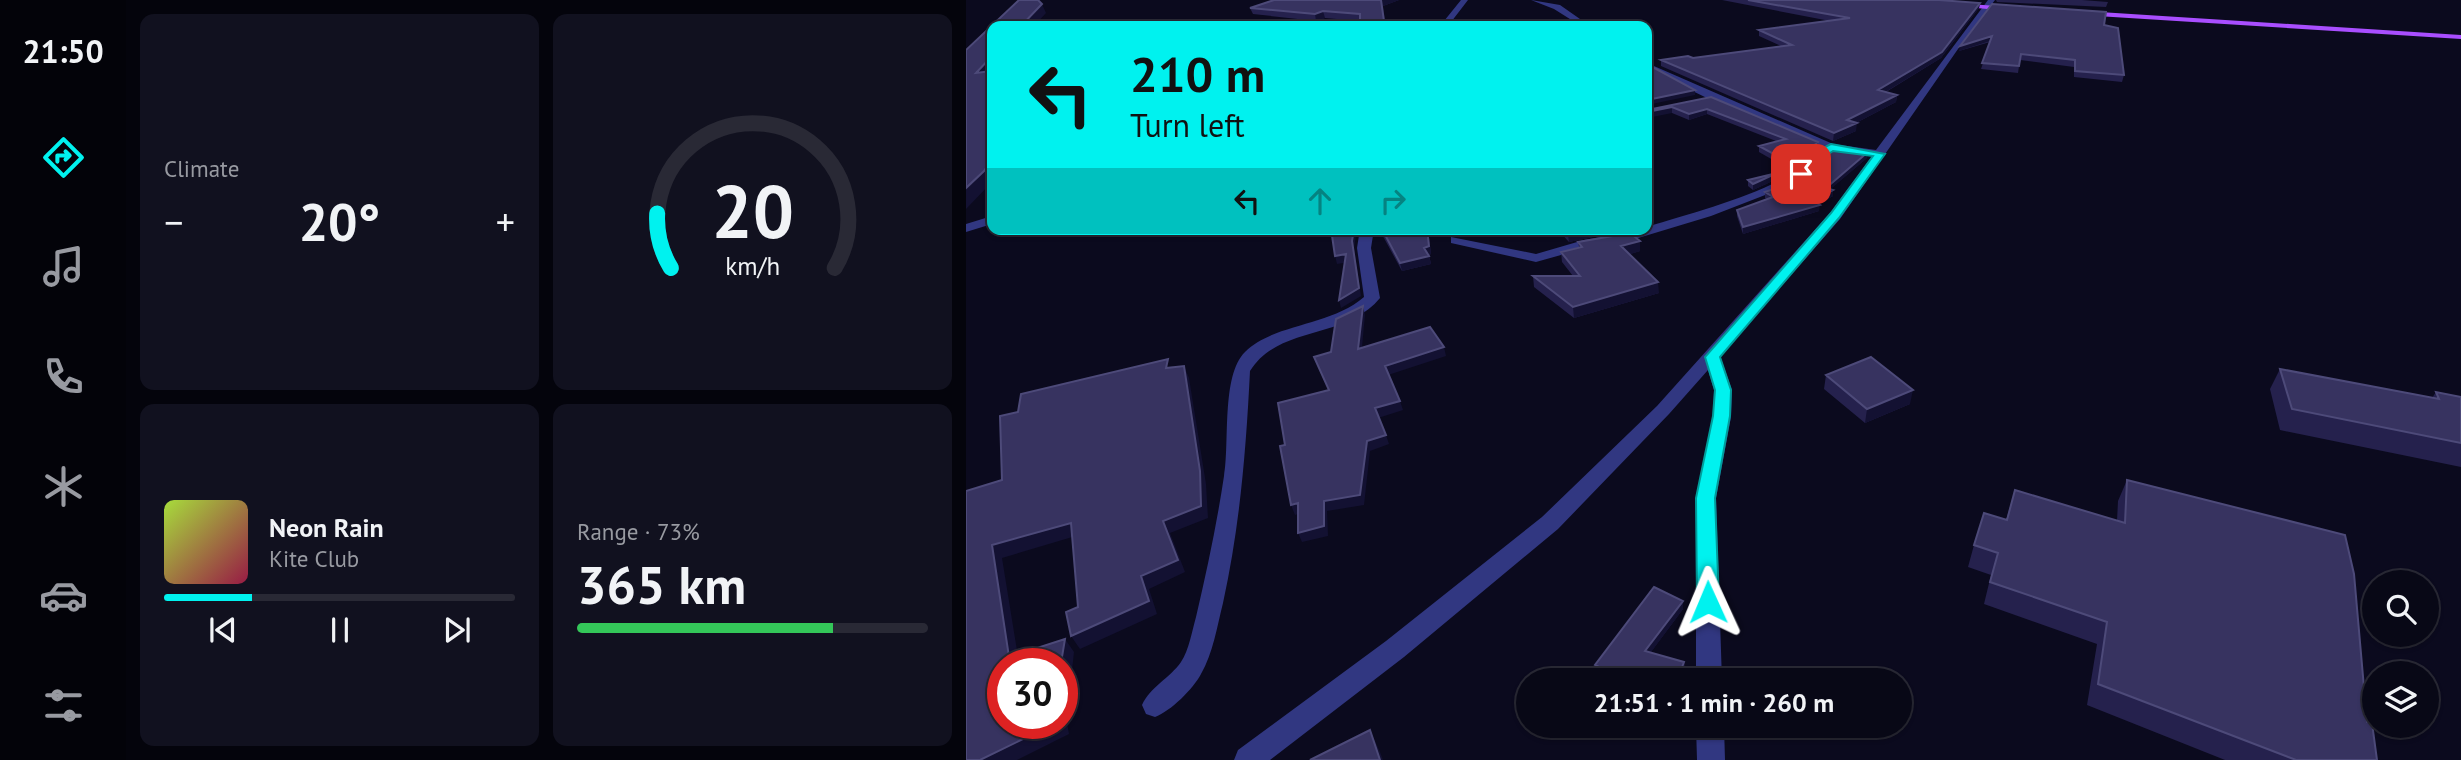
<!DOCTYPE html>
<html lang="en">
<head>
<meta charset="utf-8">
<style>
  body { margin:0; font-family:"PT Sans",sans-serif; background:#11111f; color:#f1f3f6; height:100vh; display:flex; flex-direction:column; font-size:26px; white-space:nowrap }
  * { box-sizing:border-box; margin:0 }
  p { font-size:23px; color:#989aa1 }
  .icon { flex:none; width:38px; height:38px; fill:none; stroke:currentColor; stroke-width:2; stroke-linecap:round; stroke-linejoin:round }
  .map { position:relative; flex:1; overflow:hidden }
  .drawer { display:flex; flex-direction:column; gap:14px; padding:14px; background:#04040c; width:840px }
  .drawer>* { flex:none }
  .hud { position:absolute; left:21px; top:21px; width:665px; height:214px; border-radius:14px; box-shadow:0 2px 5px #0004,0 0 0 2px #292935; background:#00f2ef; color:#111; overflow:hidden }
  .buttons { position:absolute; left:1396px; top:570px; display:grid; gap:14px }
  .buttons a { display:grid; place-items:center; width:77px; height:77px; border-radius:50%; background:#080816; box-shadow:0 2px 5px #0004,0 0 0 2px #292935; font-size:35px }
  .speed { position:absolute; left:21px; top:648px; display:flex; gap:14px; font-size:35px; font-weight:700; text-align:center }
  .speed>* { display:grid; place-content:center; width:91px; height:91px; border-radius:50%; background:#080816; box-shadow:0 2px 5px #0004,0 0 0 2px #292935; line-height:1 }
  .speed .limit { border:10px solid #d22; background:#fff; color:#111 }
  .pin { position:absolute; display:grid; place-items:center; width:60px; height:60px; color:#fff; margin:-30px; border-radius:14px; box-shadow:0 4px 10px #0006 }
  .me { position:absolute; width:77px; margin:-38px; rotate:359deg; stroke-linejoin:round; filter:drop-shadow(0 0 5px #0008) }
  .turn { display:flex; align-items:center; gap:24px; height:147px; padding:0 28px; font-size:32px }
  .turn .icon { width:91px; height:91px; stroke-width:2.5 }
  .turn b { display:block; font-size:49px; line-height:60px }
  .lanes { display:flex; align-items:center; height:66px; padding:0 28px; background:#0003; justify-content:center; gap:35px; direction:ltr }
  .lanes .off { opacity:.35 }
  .big { font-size:52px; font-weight:800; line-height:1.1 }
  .drawer .widget { flex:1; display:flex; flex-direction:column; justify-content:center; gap:10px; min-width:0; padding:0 24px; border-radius:14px; background:#11111f }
  .drawer .dial { align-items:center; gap:0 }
  .dial svg { height:182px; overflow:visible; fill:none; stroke:#292935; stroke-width:7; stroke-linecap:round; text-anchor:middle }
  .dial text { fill:#f1f3f6; stroke:none }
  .song { display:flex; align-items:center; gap:21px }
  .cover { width:84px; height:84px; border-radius:10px; background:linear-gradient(135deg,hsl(80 70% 55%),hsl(340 70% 35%)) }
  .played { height:7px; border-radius:4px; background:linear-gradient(90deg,#00f2ef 25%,#292935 25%) }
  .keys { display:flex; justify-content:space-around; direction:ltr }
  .heat { display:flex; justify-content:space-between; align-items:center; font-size:38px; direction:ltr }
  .charge { height:10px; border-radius:5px; background:linear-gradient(90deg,#34c759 73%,#292935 0) }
  .drawer .tiles { flex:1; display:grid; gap:14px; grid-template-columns:repeat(2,1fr) }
  .trip { position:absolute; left:550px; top:668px; width:396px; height:70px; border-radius:35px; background:#080816; box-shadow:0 2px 5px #0004,0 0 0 2px #292935; font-weight:800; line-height:70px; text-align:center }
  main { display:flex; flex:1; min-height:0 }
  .dock { display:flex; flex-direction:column; width:126px; justify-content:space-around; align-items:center; background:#030309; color:#989aa1 }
  .dock .icon { width:49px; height:49px }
  .dock .selected { color:#00f2ef }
  .dock b { font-size:32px; color:#f1f3f6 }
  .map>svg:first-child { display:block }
</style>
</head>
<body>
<main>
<nav class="dock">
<b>21:50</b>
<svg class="icon selected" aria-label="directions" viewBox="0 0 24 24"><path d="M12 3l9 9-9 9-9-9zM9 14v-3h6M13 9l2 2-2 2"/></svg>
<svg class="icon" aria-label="music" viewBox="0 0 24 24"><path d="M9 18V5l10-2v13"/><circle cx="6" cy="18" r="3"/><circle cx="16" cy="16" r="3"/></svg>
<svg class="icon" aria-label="phone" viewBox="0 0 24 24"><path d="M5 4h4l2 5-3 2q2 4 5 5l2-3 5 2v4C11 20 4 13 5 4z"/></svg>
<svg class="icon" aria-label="climate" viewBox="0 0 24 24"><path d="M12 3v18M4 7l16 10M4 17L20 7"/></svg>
<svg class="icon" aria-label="car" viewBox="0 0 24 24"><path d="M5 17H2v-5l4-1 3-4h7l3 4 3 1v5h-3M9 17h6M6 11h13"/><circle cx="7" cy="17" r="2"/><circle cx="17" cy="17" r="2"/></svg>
<svg class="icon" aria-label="filters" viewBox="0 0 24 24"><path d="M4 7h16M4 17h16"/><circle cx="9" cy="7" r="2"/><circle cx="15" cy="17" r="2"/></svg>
</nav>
<section class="drawer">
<div class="tiles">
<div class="widget"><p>Climate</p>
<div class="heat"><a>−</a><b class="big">20°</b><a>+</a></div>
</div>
<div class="widget dial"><svg viewBox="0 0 100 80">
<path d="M14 69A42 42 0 1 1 86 69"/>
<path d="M14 69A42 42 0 0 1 8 45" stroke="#00f2ef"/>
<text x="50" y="56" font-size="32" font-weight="700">20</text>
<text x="50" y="72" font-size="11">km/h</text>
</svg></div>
<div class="widget">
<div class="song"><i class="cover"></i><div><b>Neon Rain</b><p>Kite Club</p></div></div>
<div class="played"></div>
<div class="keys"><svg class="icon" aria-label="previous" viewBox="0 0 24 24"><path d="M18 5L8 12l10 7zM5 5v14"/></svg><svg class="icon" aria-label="pause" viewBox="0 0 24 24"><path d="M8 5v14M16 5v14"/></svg><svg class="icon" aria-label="next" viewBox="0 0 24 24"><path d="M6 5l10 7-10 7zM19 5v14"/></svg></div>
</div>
<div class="widget"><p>Range · 73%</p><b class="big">365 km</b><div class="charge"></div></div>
</div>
</section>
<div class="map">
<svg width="1495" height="760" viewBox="0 0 1495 760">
  <rect width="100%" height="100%" fill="#0b0a1e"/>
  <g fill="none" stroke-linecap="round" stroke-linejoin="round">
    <!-- minor -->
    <path fill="#313781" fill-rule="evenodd" d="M495,0h7l-20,26h-8z
      M565,0l29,5 30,21h-9l-27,-17z
      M1022,0h7l-37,49 -118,170 -120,137 12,34 -1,27 -15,81 6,183h-26v-183l17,-81 1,-27 -6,-20 -39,44 -111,115 -154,128 -134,103h-36l4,-10 148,-109 156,-124 115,-111 173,-193 42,-57 -39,-5 -11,7 -7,11 -29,18 -75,29 -86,26 -39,6 -50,14 -85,-19v-6l85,17 48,-14 63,-11v-2c48,-15 116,-32 157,-61 7,-5 11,-13 19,-18l-114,-49 -62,-30v-6l186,81 43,6z
      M26,216v8l-26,8v-8z
      M394,229h14l-3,19 9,50c-34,42 -102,27 -130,73 -4,80 -10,154 -27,232 -6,24 -10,50 -22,71 -8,15 -30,37 -46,43l-9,-3 -4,-9c8,-18 28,-27 39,-43 8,-12 11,-31 15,-45 11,-47 21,-94 28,-141 6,-33 -3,-100 21,-124 29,-29 84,-25 119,-55l-7,-49z
      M730,726h28l1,34h-28z"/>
    <!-- major -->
    <path fill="#a94eff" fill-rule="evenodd" d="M989,3l56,4 4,2 -4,2 -58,-5z
      M1118,11l377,24v4l-380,-24z"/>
  </g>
  <!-- wall -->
  <path fill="#25214d" d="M308,0h125l-16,6 -23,15 -35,-3 -9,3 -63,-7 -3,-6z
    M756,0h217l41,3 -1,5 -38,50 -55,34 11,3 -1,7 -40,21v8l-23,10 -172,-75v-6l32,-2 88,-12 -22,-10v-6l71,-9z
    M1030,0h86l26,2 -2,5 -109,-5z
    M1026,4l112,21 20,50 -2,7 -48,-5v-10l-54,-7 -2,13 -37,-4 9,-27 -31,9z
    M745,97l107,45v7l-26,22 -33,-19v-6l17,-5 -69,-27 -18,6 -17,-7 -25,-3z
    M901,158l-37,31 3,1v6l-14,8v7l-76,23 -6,-18v-6l30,-11 -2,-1v-6z
    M811,173v6l-24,11 -5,-4v-6z
    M413,229h49l3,25 -2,1 2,9 -29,7z
    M591,229h60v3l-48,10z
    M674,241v10l-10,3 29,39 -85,25 -40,-31 -1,-11h40l-11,-14 -1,-10 18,-5 -1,-5z
    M1314,369l152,29 4,-6 25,5v70l-181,-37 -10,-41z
    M860,375l84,29 -45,19 -41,-34z
    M1161,480l240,242 10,38h-152l-138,-55 10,-61 -113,-40 7,-29 -23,-8 6,-22 32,-25 9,-30 102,31 1,-20z
    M717,601v8l-33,44 34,9 1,8 -5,11h-68l-16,-8 -1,-8z"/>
  <!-- shaded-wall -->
  <path fill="#131132" d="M415,0h18l-16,6 3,20h-25l-1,-3z
    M1014,3l-1,5 -38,50 -64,39 1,-7z
    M76,4l4,9 -12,13h-13z
    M357,11l2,7 -9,3 -1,-7z
    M1026,36l-2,5 -31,10 1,-5z
    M26,56v16l-16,1z
    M729,90v5l-48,10v-5z
    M931,95l-1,7 -46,24 7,-3 -1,8 -23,10 1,-8 13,-13z
    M706,107v6l-25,5v-6z
    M741,109v5l-18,6v-6z
    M852,142v7l-26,22v-7z
    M902,152l-1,6 -42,36 1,-6z
    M26,159v23l-26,27v-21z
    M811,173v6l-24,11v-6z
    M867,190v6l-18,10 5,-1 -1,6 -76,23v-7l71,-26z
    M388,229h3l-3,19 7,48 -20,12 -2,-8z
    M461,229h1l3,25 -5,1 -2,-7z
    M632,229h19v3l-48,10 -1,-7z
    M674,241v10l-18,6 -1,-11z
    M380,254l3,8 -12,2 -2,-8z
    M463,256l2,8 -29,7 -2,-8z
    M692,282l1,11 -85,25 -1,-11z
    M397,306l2,9 -4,43 -3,-9z
    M478,347l2,9 -58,19 -3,-9z
    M218,366l5,12 17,106 2,34 -38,15 15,39 -36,17 8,25 -77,35 -9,-13 70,-60z
    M947,390l-3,14 -45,19 2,-14z
    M434,401l3,9 -25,8 -3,-10z
    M420,435l3,9 -19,7 -6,54 -37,6 1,25 -26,6 -4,-9 26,-32 43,-60z
    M332,503l4,10 -7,2 -4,-10z
    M105,523l8,12 -77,23 17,105 -10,-6 -17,-112z
    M717,601v8l-37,50 -1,-8z
    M99,639l9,13 -5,46 -6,2 6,34 -52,26h-37l76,-37h6l-1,-60z
    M718,662l1,8 -5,11h-3z
    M404,730l10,22 3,8h-3z"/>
  <!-- building -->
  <path fill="#373360" stroke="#4d4a79" stroke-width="2" d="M53,0h19l4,4 -21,22h-29v30l-16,17 16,-2v88l-8,12 -18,17v-138z
    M308,0h107l3,21 -24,2v-9l-37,-3 -8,3 -65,-6z
    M782,0h191l41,3 -38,49 -64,38 19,5 -50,25 10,3 -23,10 -173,-73 27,-4 5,2 99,-13 -33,-15 91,-12z
    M1026,4l114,8 -2,13 14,3 6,47 -49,-4v-11l-54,-6 -2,12 -37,-3 10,-27 -32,10z
    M681,64l48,26 -48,10z
    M745,97l107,45 -26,22 -33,-18 27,-7 -79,-30 -18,5 -17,-7 -25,5v-2z
    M868,148l34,4 -42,36 7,2 -19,11 6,4 -77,22 -6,-17 36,-13 -8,-5 22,-8 30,-18 7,-12z
    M811,173l-24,11 -5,-4z
    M365,229h23l-2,12 7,47 -20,12 7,-46 -11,2z
    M416,229h45l2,17 -5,2 5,8 -29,7z
    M597,229h35l-30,6z
    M664,233l10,8 -19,5 37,36 -85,25 -40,-31h47l-19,-24 21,-5 -4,-5z
    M397,306l-5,43 72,-22 14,20 -59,19 15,35 -25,7 11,27 -19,6 -7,54 -36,6v25l-26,7v-30l-7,2 -11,-59 5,-1 -7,-42 51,-13 -15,-33 17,-5 5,-33z
    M905,357l42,33 -46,19 -41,-34z
    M202,359l-2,9 18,-2 16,105 1,35 -38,15 15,39 -37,16 8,25 -78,35 -5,-24 12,-5 -7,-84 -79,22 17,112 56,-18 -4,24h-58v60h53l-76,37h-14v-269l36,-11 -2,-64 18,-4 3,-18z
    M1314,369l159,30 -3,-7 25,5v46l-169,-34z
    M1161,480l218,55 9,39 13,148 5,1 5,37h-81l-198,-76 9,-62 -117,-40 8,-29 -24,-8 10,-32 23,7 8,-30 110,33z
    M688,587l29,14 -38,50 39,11 -7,19h-50l-32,-16z
    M404,730l10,30h-70z"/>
  <!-- route -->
  <path fill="#00f2ef" stroke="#009d9b" stroke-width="2" d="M865,144l54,10 -46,64 -119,139 11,33 -1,26 -15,82 4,104 -4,6 -7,3 -8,-3 -3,-6 -1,-104 17,-82 2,-26 -10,-33 126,-144 42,-57 -40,-5c-13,8 -20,26 -36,25v-4c13,-9 19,-22 34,-28z"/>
</svg>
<div class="buttons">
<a><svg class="icon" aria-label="search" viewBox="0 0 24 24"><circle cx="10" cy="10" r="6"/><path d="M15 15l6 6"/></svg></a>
<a><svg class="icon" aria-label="layers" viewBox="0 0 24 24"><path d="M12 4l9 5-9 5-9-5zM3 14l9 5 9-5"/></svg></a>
</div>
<div class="speed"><div class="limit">30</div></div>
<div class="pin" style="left:835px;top:174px;background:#d93025"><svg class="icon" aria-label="arrive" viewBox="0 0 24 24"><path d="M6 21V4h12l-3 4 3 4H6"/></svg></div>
<svg class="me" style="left:742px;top:602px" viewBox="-20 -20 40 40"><path d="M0-17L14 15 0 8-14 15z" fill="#00f2ef" stroke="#fff" stroke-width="4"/></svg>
<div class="trip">21:51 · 1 min · 260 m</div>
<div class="hud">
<div class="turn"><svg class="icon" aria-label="left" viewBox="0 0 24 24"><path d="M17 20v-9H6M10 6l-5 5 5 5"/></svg><div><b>210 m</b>Turn left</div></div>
<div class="lanes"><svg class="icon" aria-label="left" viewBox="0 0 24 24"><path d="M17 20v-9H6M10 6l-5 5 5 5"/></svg><svg class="icon off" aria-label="ahead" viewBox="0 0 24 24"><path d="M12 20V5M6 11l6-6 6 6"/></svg><svg class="icon off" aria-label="right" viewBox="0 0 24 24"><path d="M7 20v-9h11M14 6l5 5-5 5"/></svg></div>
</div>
</div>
</main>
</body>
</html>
